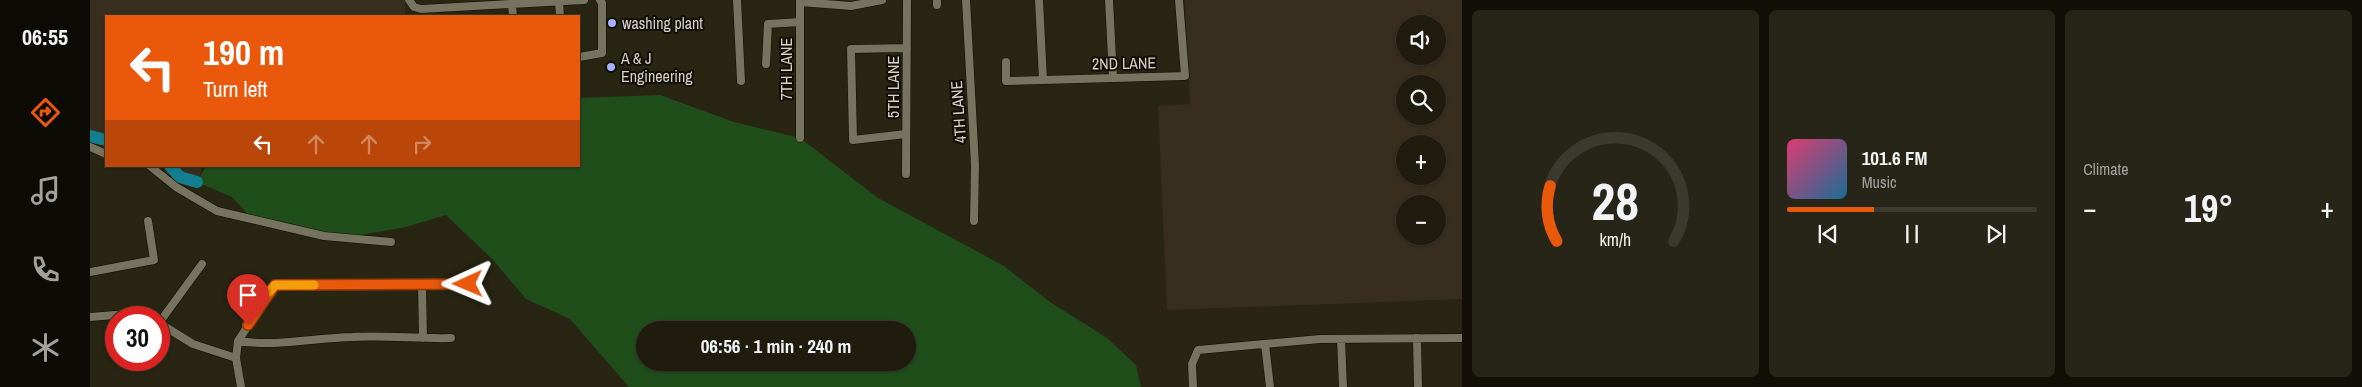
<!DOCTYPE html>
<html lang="en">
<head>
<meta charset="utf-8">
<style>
  body { margin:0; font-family:"Archivo Narrow",sans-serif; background:#272517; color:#f1f3f6; height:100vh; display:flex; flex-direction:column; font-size:19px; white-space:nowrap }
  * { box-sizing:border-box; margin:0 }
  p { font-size:16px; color:#a1a19e }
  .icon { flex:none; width:28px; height:28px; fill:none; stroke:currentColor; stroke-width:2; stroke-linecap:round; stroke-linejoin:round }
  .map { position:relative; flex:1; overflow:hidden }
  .side { display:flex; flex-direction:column; gap:10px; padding:10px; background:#110f08; width:900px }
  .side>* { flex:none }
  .guide { position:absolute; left:15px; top:15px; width:475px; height:152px; border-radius:0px; box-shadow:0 1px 4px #0004,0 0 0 1px #3c3a2e; background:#ea580c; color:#fff; overflow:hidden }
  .controls { position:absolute; left:1306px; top:15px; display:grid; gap:10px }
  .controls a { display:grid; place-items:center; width:50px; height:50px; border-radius:50%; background:#1f1c0e; box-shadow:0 1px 4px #0004,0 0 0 1px #3c3a2e; font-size:25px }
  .speed { position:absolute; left:15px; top:306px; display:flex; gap:10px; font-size:25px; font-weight:700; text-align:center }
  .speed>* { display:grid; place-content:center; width:65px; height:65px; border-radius:50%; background:#1f1c0e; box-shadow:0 1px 4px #0004,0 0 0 1px #3c3a2e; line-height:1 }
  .speed .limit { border:8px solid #d22; background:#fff; color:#111 }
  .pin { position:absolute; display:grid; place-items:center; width:42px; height:42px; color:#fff; margin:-51px -21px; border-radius:50% 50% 50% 0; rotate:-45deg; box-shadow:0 0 5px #0007 }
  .pin .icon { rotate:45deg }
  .me { position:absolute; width:55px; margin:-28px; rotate:269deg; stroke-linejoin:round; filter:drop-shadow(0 0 4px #0008) }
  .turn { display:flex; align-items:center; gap:18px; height:105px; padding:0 15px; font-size:22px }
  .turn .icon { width:65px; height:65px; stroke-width:2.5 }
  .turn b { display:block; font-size:35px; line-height:42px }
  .lanes { display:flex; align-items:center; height:48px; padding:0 15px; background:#0003; justify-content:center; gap:25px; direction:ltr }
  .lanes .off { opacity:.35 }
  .big { font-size:38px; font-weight:700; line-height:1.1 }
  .side .tile { flex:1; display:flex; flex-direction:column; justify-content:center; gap:8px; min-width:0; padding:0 18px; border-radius:8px; background:#272517 }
  .side .dial { align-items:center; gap:0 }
  .dial svg { height:130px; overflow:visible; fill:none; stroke:#3c3a2e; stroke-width:7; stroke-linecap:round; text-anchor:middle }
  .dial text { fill:#f1f3f6; stroke:none }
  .song { display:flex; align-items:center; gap:15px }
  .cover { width:60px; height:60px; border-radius:8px; background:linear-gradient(135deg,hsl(340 70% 55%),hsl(200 70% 35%)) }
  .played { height:5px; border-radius:2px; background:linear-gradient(90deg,#ea580c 35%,#3c3a2e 35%) }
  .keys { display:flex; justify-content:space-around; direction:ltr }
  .heat { display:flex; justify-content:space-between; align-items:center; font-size:28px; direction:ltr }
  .side .tiles { flex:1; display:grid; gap:10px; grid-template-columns:repeat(3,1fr) }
  .trip { position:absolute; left:546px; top:321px; width:280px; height:50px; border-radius:25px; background:#1f1c0e; box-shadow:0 1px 4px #0004,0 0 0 1px #3c3a2e; font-weight:700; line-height:50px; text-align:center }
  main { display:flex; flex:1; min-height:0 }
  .tab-bar { display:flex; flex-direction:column; width:90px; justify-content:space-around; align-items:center; background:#0c0b06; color:#a1a19e }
  .tab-bar .icon { width:35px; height:35px }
  .tab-bar .current { color:#ea580c }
  .tab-bar b { font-size:22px; color:#f1f3f6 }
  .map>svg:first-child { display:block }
</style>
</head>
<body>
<main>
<nav class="tab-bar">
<b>06:55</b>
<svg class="icon current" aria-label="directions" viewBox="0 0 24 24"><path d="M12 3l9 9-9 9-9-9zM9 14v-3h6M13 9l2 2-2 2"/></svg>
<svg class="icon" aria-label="music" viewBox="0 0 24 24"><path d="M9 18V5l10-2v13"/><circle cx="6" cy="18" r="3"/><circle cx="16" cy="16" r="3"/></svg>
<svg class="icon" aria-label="phone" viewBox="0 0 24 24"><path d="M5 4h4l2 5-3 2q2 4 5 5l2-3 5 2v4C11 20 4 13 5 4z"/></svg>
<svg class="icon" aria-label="climate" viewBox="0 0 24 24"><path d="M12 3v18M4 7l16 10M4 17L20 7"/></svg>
</nav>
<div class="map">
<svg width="1372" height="387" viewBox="0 0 1372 387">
  <rect width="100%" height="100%" fill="#292513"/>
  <!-- industrial -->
  <path fill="#372e1e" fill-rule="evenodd" d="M0,0h315v16h-299v122l-16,-5z
    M1095,0h277v299l-295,11 -9,-204 32,-2zM1315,24h33v32h-33zM1315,84h33v32h-33zM1315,144h33v32h-33zM1315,204h33v32h-33z
    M86,166h27l-6,16z"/>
  <!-- green -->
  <path fill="#1f4e1b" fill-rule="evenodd" d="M570,95l74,27 66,16 78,60 126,68 46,36 57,36 29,27 5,22h-512l-59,-68 -44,-20 -33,-39 -47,-45 -40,12 -63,11 -91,-19 -20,-22 -35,-15 9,-16h373v-68zM555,330h263v32h-263z"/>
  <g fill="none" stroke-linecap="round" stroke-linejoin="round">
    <!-- river -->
    <path stroke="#127f91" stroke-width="12" d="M0,136l16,4
      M80,166l10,11 17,5"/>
    <defs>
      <path id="street" d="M319,0l5,7 7,2 163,-9
        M647,0l4,81
        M876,0l9,165 -1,56
        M949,0l4,80
        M1019,0l4,77
        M469,2l1,14
        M710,2l51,4 31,-6
        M422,5l1,11
        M847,5v-5
        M489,57l23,-4v-50l-2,-3
        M916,62v19l179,-5 -6,-76
        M676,64l2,-40 32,-2
        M816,134l-53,6 -2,-91 56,-1
        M710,138v-138
        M0,147l16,7
        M60,166l26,21 41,24 107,25 67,6
        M816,174l1,-174
        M0,272l64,-12 -6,-39
        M332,285l1,53
        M0,317l37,-3 15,4
        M69,323l34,21 43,14
        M69,323l43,-59
        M1327,338l1,49
        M1251,339l2,48
        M148,341l37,-56 193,-1
        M1175,344l5,43
        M151,387l-5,-29 2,-17c38,6 75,-3 114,-4 33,-2 66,2 99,1
        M1103,387l-1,-23 6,-14 122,-11 142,-1"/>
    </defs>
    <!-- street casing -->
    <use href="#street" stroke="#110e01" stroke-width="9"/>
    <!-- street -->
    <use href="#street" stroke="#76735e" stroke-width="8"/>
  </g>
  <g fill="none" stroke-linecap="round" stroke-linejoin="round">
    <defs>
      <path id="route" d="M158,325l27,-40 193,-1"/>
    </defs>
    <!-- route casing -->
    <use href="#route" stroke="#983908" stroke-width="12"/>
    <!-- route -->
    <use href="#route" stroke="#ea580c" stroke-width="9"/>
    <!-- slow -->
    <path stroke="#f59e0b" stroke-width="9" d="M179,292l6,-7h39"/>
  </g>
  <!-- markers -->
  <g fill="#a5b1fc" stroke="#100e07" stroke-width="2">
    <circle cx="522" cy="23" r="5"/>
    <circle cx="521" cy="67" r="5"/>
  </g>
  <g text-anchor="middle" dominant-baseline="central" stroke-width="4" stroke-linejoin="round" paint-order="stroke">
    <!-- poi labels -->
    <g font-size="16" fill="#d4d2c7" stroke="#100e07" text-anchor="start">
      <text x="532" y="23">washing plant</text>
      <text x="531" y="58">A &amp; J<tspan x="531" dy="18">Engineering</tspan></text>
    </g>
    <!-- street labels -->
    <g font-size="16" fill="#d4d2c7" stroke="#100e07">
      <text transform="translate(1034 63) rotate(-1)">2ND LANE</text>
      <text transform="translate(696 69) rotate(-90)">7TH LANE</text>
      <text transform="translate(803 87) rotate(-90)">5TH LANE</text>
      <text transform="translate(868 112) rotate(-94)">4TH LANE</text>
    </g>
  </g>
</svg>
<div class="controls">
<a><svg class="icon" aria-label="sound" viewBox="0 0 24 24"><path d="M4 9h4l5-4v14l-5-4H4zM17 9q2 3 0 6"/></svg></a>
<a><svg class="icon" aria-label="search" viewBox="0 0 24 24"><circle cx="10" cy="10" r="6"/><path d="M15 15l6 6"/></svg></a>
<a>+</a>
<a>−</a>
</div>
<div class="speed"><div class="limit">30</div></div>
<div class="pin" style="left:158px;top:325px;background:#d93025"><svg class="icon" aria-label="arrive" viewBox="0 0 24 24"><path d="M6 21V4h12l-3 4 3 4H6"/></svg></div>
<svg class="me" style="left:378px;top:284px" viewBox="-20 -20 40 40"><path d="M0-17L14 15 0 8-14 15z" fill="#ea580c" stroke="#fff" stroke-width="4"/></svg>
<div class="trip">06:56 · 1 min · 240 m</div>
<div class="guide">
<div class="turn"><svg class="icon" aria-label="left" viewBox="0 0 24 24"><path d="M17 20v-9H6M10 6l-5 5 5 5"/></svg><div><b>190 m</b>Turn left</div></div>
<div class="lanes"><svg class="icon" aria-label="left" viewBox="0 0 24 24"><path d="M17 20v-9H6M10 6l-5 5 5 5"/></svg><svg class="icon off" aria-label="ahead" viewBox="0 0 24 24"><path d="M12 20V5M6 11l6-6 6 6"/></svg><svg class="icon off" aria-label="ahead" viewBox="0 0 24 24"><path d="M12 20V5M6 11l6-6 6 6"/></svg><svg class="icon off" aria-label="right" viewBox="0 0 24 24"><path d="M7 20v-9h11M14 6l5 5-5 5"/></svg></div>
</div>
</div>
<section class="side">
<div class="tiles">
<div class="tile dial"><svg viewBox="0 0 100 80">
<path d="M14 69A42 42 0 1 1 86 69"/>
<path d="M14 69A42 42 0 0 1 10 35" stroke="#ea580c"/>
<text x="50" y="56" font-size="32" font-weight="700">28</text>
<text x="50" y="72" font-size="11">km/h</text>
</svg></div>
<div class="tile">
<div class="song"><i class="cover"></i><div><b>101.6 FM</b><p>Music</p></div></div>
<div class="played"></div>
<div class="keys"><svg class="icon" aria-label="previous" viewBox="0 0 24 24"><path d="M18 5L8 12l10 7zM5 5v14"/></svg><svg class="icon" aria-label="pause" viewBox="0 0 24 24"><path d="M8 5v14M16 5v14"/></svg><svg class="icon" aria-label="next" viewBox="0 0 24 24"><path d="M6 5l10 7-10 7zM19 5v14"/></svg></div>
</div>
<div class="tile"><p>Climate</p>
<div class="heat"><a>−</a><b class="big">19°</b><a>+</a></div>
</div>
</div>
</section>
</main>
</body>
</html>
